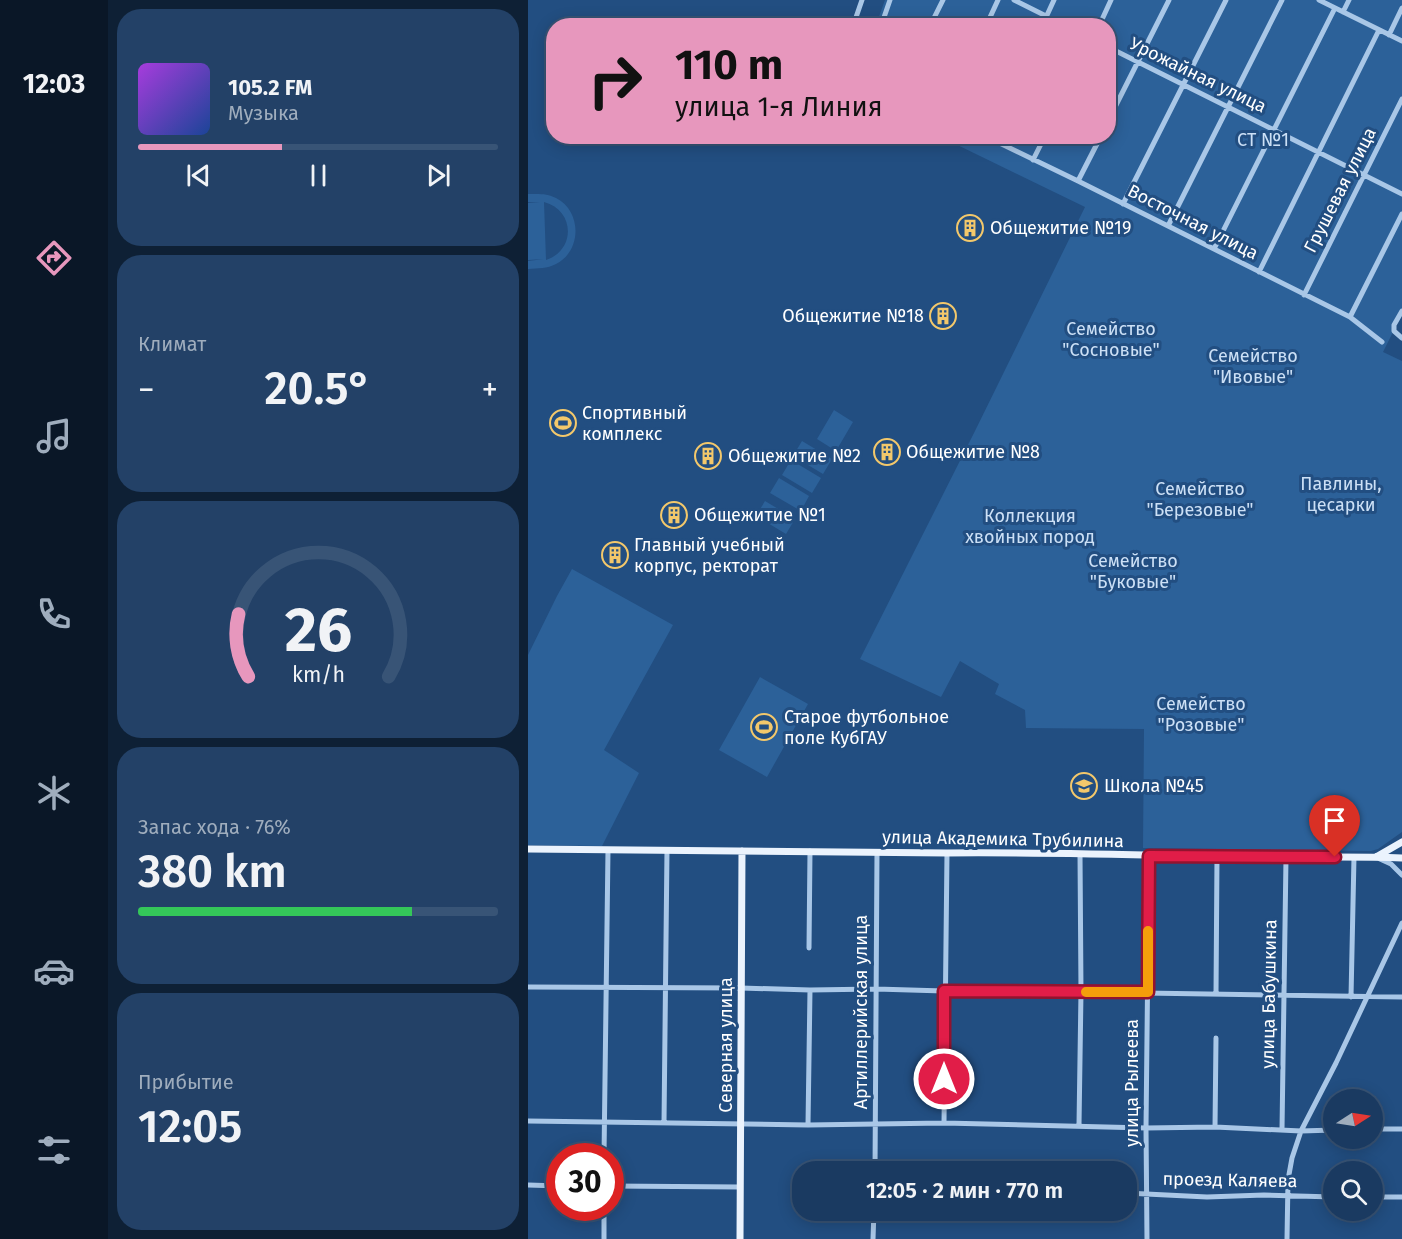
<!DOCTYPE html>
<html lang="ru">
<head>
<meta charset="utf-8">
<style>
  body { margin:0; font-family:"Fira Sans",sans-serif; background:#234167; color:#f1f3f6; height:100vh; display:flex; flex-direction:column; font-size:22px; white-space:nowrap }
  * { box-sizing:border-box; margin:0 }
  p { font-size:20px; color:#9fadbd }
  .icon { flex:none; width:33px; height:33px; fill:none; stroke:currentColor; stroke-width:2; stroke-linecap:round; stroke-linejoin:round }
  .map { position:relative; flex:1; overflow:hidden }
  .side { display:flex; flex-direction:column; gap:9px; padding:9px; background:#0e2035; width:420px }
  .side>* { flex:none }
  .guide { position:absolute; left:18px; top:18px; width:570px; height:126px; border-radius:24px; box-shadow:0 3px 15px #0003,0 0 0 2px #385476; background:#e797bd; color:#111; overflow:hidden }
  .needle { width:39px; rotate:78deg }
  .tools { position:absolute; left:795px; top:1089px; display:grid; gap:12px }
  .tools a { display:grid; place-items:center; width:60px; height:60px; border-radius:50%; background:#1a3a61; box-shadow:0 3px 15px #0003,0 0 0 2px #385476; font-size:30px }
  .speed { position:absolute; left:18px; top:1143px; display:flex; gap:12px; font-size:30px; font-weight:700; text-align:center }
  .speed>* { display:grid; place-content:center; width:78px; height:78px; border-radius:50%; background:#1a3a61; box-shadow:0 3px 15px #0003,0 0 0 2px #385476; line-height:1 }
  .speed .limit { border:9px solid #d22; background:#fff; color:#111 }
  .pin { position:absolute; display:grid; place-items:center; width:51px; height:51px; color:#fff; margin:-62px -26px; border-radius:50% 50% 50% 0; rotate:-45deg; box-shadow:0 0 6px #0007 }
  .pin .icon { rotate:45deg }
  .me { position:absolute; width:66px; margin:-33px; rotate:0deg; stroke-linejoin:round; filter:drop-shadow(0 0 4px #0008) }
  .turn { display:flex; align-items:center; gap:21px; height:126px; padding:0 30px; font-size:27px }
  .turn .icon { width:78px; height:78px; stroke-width:2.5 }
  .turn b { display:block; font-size:42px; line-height:51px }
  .big { font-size:45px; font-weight:600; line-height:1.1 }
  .side .tile { flex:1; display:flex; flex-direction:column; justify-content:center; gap:9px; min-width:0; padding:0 21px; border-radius:24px; background:#234167 }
  .side .dial { align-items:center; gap:0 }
  .dial svg { height:156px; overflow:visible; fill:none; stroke:#385476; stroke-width:7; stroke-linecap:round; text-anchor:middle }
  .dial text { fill:#f1f3f6; stroke:none }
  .song { display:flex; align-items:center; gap:18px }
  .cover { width:72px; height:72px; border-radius:9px; background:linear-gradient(135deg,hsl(280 70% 55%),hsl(220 70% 35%)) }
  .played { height:6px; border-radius:3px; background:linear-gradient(90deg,#e797bd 40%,#385476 40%) }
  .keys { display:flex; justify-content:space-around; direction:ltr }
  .heat { display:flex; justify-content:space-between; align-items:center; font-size:33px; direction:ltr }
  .charge { height:9px; border-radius:4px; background:linear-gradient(90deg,#34c759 76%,#385476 0) }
  .trip { position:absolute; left:264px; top:1161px; width:345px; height:60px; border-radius:24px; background:#1a3a61; box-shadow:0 3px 15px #0003,0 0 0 2px #385476; font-weight:600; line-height:60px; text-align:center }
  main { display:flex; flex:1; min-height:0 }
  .dock { display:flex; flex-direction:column; width:108px; justify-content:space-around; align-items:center; background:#0a1727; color:#9fadbd }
  .dock .icon { width:42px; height:42px }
  .dock .selected { color:#e797bd }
  .dock b { font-size:27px; color:#f1f3f6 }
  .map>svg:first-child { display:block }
</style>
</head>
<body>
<main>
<nav class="dock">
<b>12:03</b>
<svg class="icon selected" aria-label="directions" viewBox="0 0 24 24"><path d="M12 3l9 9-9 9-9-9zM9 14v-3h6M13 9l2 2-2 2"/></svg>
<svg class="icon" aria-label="music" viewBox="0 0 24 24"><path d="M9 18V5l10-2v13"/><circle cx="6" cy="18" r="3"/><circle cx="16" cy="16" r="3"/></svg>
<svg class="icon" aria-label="phone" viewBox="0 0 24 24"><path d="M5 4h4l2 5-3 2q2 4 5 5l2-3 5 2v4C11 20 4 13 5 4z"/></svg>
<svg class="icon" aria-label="climate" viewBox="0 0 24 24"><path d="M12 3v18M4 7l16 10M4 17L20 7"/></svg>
<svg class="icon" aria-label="car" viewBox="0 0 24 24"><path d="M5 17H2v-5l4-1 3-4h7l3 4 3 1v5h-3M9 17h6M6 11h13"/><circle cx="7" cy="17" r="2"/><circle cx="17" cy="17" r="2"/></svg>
<svg class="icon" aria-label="filters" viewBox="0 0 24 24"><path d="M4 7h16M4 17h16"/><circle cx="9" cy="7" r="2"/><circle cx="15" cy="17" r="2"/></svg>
</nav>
<section class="side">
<div class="tile">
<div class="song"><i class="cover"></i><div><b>105.2 FM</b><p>Музыка</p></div></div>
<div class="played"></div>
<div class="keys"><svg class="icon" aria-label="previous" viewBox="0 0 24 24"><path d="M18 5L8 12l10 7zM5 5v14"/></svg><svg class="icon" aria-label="pause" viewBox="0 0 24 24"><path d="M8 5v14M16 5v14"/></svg><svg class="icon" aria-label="next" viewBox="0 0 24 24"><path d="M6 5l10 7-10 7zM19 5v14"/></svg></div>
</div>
<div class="tile"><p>Климат</p>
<div class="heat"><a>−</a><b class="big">20.5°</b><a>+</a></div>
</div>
<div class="tile dial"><svg viewBox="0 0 100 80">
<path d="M14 69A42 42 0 1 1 86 69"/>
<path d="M14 69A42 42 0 0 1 9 37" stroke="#e797bd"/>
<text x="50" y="56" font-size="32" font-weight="700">26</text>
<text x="50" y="72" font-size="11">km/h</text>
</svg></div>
<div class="tile"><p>Запас хода · 76%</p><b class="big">380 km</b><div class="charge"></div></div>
<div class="tile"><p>Прибытие</p><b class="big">12:05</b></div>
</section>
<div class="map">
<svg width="874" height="1239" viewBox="0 0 874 1239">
  <rect width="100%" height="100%" fill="#224e81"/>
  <!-- green -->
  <path fill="#2c6199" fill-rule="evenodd" d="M357,0h517v314l-19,38 19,9v471l-24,17 -7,2 -228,-3 1,-119 -118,-1 -1,-18 -30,-16 4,-10 -39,-23 -19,36 -81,-38 114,-226 111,-226 -144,-70 167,-1v-110l-232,-1z
    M0,194c10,0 19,-1 28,4 26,13 26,53 0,66 -9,5 -18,4 -28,5v-8l16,-2 -16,1v-57l12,-1h-12zM16,202c31,8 32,48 2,58z
    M306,410l19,12 -17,29 -19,-12z
    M274,441l30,18 -9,15 -30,-18z
    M263,460l30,18 -9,15 -30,-18z
    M251,478l30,18 -8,15 -31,-18z
    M237,501l30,18 -9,15 -30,-18z
    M44,569l101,56 -69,125 35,23 -37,73 -74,-1v-190l29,-59z
    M232,677l48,27 -41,73 -48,-27z"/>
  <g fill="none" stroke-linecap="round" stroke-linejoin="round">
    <!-- minor -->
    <path stroke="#a9c7e7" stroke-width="5" d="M486,0l52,26
      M791,0l83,41
      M815,12l6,-12
      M325,26l9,-26
      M353,26l9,-26
      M402,26l13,-26
      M458,26l12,-26
      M514,26l12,-26
      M571,26l12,-26
      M861,35l13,-27
      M580,47l294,147
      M580,121l61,-121
      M457,136l93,45 272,136 32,25
      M505,160l12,-24
      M550,181l23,-45
      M595,204l103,-204
      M640,226l114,-226
      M686,249l121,-241
      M731,272l120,-242
      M776,295l98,-196
      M874,311l-8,14v6l8,7
      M822,317l52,-103
      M852,859l11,5 11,11
      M281,948l1,-97
      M0,987l213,1 69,2 66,-1 68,2h69l389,6
      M688,994l1,-137
      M823,997l3,-140
      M0,1121l280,4 136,-2 202,5 69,-1 86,4 33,-1
      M136,1123l3,-273
      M416,1123l3,-270
      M280,1125l2,-135
      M551,1125l2,-133 -1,-138
      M687,1127l1,-89
      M844,1129h30
      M754,1130l4,-272
      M76,1156l4,-306
      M347,1172l2,-320
      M0,1185l32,1
      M82,1186l130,1
      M598,1193l81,4 57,-2 70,2
      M844,1197h30
      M76,1239v-31
      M345,1239l1,-29
      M619,1239l-1,-111 3,-272
      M759,1239l1,-59 4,-22 9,-27 35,-68 66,-140"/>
    <!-- major -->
    <path stroke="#ebf3fd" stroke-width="7" d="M0,849l419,4c97,-1 194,2 291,4 55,1 109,-1 164,1
      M848,857l26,-15
      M212,1239l2,-388"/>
  </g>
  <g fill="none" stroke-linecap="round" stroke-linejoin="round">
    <defs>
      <path id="route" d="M416,1079v-88l204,1 1,-136 186,1"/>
    </defs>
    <!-- route casing -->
    <use href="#route" stroke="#92132f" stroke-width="15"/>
    <!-- route -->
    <use href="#route" stroke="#e11d48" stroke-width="10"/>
    <!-- slow -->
    <path stroke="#f59e0b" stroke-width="10" d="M558,992h62v-61"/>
  </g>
  <!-- icons -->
  <defs>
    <symbol id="building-ring" viewBox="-11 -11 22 22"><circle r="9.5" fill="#224e81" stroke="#f3c86b" stroke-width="1.5"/><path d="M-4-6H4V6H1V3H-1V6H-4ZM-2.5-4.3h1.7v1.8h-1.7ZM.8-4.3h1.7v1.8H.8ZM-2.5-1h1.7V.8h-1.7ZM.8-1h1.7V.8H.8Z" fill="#f3c86b"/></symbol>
    <symbol id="stadium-ring" viewBox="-11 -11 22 22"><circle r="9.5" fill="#224e81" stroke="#f3c86b" stroke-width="1.5"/><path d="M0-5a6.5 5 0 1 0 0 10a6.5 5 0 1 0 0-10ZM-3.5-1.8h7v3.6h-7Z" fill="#f3c86b"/></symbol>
    <symbol id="school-ring" viewBox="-11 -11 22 22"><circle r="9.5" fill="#224e81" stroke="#f3c86b" stroke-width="1.5"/><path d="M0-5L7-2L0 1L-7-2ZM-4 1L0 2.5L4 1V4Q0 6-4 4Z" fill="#f3c86b"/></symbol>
  </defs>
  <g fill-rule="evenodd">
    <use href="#building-ring" x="427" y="213" width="30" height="30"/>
    <use href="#building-ring" x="400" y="301" width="30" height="30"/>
    <use href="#stadium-ring" x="20" y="408" width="30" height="30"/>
    <use href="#building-ring" x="344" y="437" width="30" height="30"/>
    <use href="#building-ring" x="165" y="441" width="30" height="30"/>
    <use href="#building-ring" x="131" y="500" width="30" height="30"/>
    <use href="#building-ring" x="72" y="540" width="30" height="30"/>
    <use href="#stadium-ring" x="221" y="712" width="30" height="30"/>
    <use href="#school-ring" x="541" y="771" width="30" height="30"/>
  </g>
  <g text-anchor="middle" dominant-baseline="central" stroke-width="6" stroke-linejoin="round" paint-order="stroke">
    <!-- street labels -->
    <g font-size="18" fill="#fff" stroke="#224e81">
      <text transform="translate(670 75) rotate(26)">Урожайная улица</text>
      <text transform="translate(812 190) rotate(-63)">Грушевая улица</text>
      <text transform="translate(665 222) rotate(27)">Восточная улица</text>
      <text transform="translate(475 839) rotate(1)">улица Академика Трубилина</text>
      <text transform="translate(741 994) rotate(-89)">улица Бабушкина</text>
      <text transform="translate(333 1012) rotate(-90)">Артиллерийская улица</text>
      <text transform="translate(198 1045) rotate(-90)">Северная улица</text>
      <text transform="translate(604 1083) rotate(-90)">улица Рылеева</text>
      <text transform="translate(702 1180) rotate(1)">проезд Каляева</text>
    </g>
    <!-- park labels -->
    <g font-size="18" fill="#cce0f6" stroke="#224e81">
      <text x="735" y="140">СТ №1</text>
      <text x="583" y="329">Семейство<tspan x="583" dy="21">"Сосновые"</tspan></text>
      <text x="725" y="356">Семейство<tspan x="725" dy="21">"Ивовые"</tspan></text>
      <text x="813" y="484">Павлины,<tspan x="813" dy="21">цесарки</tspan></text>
      <text x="672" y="489">Семейство<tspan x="672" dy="21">"Березовые"</tspan></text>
      <text x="502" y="516">Коллекция<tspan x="502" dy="21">хвойных пород</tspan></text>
      <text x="605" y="561">Семейство<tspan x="605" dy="21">"Буковые"</tspan></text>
      <text x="673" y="704">Семейство<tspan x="673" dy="21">"Розовые"</tspan></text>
    </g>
    <!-- poi labels -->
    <g font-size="18" fill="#fff" stroke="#224e81" text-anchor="start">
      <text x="462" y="228">Общежитие №19</text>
      <text x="396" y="316" text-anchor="end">Общежитие №18</text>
      <text x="54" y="413">Спортивный<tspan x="54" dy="21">комплекс</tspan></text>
      <text x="378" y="452">Общежитие №8</text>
      <text x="200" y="456">Общежитие №2</text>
      <text x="166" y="515">Общежитие №1</text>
      <text x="106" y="545">Главный учебный<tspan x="106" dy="21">корпус, ректорат</tspan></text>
      <text x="256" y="717">Старое футбольное<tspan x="256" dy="21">поле КубГАУ</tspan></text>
      <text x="576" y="786">Школа №45</text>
    </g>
  </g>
</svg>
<div class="tools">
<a><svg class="needle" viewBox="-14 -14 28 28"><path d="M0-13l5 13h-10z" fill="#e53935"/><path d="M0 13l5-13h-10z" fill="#9fadbd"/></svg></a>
<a><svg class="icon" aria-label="search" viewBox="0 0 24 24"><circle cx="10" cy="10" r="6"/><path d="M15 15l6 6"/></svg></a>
</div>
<div class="speed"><div class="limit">30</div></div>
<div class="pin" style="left:807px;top:857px;background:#d93025"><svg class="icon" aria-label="arrive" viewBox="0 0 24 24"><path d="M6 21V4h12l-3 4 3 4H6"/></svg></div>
<svg class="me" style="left:416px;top:1079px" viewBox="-20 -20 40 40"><circle r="17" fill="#e11d48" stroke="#fff" stroke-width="3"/><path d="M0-11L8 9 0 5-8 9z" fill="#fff"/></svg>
<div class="trip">12:05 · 2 мин · 770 m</div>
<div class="guide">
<div class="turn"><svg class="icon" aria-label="right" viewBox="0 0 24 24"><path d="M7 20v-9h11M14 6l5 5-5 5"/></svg><div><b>110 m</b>улица 1-я Линия</div></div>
</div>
</div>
</main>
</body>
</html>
